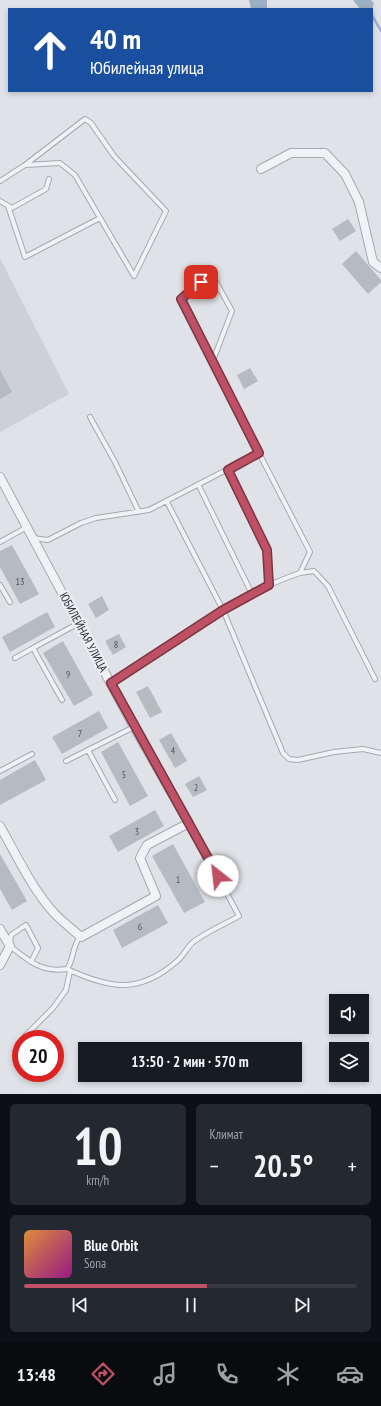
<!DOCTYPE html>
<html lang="ru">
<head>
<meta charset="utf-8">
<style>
  body { margin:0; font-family:"PT Sans Narrow",sans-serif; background:#242831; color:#f1f3f6; height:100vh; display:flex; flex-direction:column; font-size:15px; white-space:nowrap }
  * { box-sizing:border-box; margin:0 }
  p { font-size:13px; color:#9ea1a6 }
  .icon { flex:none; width:22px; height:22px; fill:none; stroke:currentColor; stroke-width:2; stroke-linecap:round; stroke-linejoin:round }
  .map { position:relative; height:1094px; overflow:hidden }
  .drawer { display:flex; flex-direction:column; gap:10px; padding:10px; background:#0d0f14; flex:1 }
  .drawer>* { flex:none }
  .hud { position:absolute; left:8px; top:8px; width:365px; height:84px; border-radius:0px; box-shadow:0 2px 6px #0003; background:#1a4fa0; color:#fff; overflow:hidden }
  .buttons { position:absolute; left:329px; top:994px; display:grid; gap:8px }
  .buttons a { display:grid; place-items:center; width:40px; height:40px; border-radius:0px; background:#171b24; box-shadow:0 2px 6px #0003; font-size:20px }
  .speed { position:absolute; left:12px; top:1030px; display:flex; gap:8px; font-size:20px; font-weight:700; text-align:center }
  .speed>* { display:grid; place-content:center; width:52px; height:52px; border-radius:50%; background:#171b24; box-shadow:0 2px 6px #0003; line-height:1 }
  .speed .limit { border:6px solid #d22; background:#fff; color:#111 }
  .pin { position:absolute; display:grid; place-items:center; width:34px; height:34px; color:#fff; margin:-17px; border-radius:8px; box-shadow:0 2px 6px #0006 }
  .me { position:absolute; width:44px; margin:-22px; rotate:331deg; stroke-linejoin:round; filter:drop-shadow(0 0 3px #0008) }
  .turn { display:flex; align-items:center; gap:14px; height:84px; padding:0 16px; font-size:18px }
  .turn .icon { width:52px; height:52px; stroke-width:2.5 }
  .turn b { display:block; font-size:28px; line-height:34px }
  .big { font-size:30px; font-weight:800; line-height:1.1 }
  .drawer .card { flex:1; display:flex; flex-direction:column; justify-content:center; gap:6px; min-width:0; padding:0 14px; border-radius:6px; background:#242831 }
  .drawer .dial { align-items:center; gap:0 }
  .dial b { font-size:52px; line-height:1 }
  .song { display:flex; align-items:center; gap:12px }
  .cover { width:48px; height:48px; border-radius:6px; background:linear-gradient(135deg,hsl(30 70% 55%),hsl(310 70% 35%)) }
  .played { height:4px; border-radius:2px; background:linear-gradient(90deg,#be5165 55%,#363941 55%) }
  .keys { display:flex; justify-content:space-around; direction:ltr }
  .heat { display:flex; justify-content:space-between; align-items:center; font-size:22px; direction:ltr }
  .drawer .tiles { flex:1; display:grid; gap:10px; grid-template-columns:1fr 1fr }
  .card:last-child { grid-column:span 2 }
  .trip { position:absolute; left:78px; top:1042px; width:224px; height:40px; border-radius:0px; background:#171b24; box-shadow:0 2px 6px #0003; font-weight:800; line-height:40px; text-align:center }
  .menu { display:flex; height:64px; justify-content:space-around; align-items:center; background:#090b0e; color:#9ea1a6 }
  .menu .icon { width:28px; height:28px }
  .menu .active { color:#be5165 }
  .menu b { font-size:18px; color:#f1f3f6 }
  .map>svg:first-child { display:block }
</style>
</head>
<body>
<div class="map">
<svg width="381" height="1094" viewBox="0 0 381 1094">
  <rect width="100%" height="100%" fill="#dfe2e6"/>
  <!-- built -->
  <path fill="#cdd1d7" d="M0,258l69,136 -69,38z"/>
  <!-- water -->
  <path fill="#9db1c2" d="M249,0h18v9h-16z
    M353,0h18l3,3 -2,7 -12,-1z"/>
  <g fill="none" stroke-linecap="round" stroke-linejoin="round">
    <!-- stream -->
    <path stroke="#9db1c2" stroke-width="2.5" d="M372,15l9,16"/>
  </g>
  <!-- building -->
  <path fill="#b6bbc2" d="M348,219l8,12 -16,10 -8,-12z
    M356,251l25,29v2l-13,12 -26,-30z
    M250,368l8,13 -14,8 -7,-14z
    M0,370l12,22 -12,7z
    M12,545l27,49 -19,10 -20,-37v-16z
    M102,596l7,14 -13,8 -8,-14z
    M47,612l8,15 -45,25 -8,-15z
    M119,634l7,13 -13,8 -8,-14z
    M63,641l30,54 -19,11 -31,-53z
    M148,686l14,26 -12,6 -14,-26z
    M99,711l9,17 -46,26 -10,-17z
    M171,733l16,28 -12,7 -16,-28z
    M118,742l30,54 -18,10 -29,-54z
    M35,760l11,20 -46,25v-25z
    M199,776l8,14 -14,7 -8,-13z
    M155,810l9,16 -46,26 -9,-16z
    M173,844l32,58 -21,11 -32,-57z
    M0,854l27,47 -15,9 -12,-21z
    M158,905l10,18 -46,25 -9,-18z"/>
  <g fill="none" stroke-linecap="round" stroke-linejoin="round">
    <defs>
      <path id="lane" d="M0,181l25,-16 60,-46 6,4 23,33 52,55 -32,65 -59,-101 -15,-12 -35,2
        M0,201l12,7 34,-19 3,-10
        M8,206l17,51 75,-39
        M90,417l25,45 24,50
        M228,470l39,80 2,35
        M199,486l53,108
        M167,502l56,108 60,143 6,6 9,1 36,-8 29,-3 18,4
        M33,538l15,2 33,-17 15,-5 53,-8 110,-57c-24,-52 -52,-102 -78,-154l20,-17 14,-2 17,31 -20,52
        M0,542l27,-15
        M300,573l14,-2 14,15 47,93
        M0,585l10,17
        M15,658l18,-10
        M111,683c61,-38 120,-87 189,-110l10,-21 -51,-99
        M62,700l-29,-52 46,-25
        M88,750l27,50
        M66,761l68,-34
        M0,771l32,-17
        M31,962l7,-14 -12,-23 -15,10 -1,11c18,14 31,27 57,23 7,-9 5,-23 13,-32
        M67,969c42,19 71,26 109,-7 7,-5 10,-13 16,-19 12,-10 33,-19 47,-27l-50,-93
        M25,1036l28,-28 13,-18 4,-19"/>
      <path id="street" d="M261,169l30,-16h34l20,21 14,28 14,60 8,6
        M0,477l134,250 55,96 -42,22 -7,13 16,38 -75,41c-9,-8 -18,-15 -26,-23 -23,-25 -38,-58 -55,-88
        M0,929l10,17 -10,19"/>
    </defs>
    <!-- lane casing -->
    <use href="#lane" stroke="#a5a9af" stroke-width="6"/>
    <!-- street casing -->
    <use href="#street" stroke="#a5a9af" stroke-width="10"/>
    <!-- lane -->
    <use href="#lane" stroke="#f1f2f5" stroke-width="4"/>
    <!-- street -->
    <use href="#street" stroke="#f1f2f5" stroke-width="8"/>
  </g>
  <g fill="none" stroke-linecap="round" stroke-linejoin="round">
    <defs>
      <path id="route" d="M201,282l-20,17 78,154 -31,17 39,80 2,35 -46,25 -112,73 107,193"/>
    </defs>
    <!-- route casing -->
    <use href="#route" stroke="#7c3542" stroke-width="10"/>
    <!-- route -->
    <use href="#route" stroke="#be5165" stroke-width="7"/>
  </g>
  <g text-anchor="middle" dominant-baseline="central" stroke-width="4" stroke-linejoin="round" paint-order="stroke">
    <!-- number labels -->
    <g font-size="10" fill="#4c545d">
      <text x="20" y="581">13</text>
      <text x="116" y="644">8</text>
      <text x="68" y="674">9</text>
      <text x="80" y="733">7</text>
      <text x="173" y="750">4</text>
      <text x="124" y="774">5</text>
      <text x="196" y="787">2</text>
      <text x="137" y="831">3</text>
      <text x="178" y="879">1</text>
      <text x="140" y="926">6</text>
    </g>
    <!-- street labels -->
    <g font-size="12" fill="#29313b" stroke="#eef1f4">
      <text transform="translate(84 632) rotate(62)">ЮБИЛЕЙНАЯ УЛИЦА</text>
    </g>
  </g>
</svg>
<div class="buttons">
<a><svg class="icon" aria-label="sound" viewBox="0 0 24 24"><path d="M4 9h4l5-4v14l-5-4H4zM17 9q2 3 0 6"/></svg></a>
<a><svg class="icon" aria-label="layers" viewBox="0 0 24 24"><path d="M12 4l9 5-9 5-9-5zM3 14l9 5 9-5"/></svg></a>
</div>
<div class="speed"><div class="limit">20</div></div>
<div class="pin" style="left:201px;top:282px;background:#d93025"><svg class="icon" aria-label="arrive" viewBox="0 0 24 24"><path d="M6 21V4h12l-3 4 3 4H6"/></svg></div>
<svg class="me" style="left:218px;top:876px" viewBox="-20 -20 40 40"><circle r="19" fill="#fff"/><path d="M0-13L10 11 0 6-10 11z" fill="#be5165"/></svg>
<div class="trip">13:50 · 2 мин · 570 m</div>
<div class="hud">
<div class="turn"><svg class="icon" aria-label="ahead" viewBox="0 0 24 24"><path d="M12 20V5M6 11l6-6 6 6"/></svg><div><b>40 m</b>Юбилейная улица</div></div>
</div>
</div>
<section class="drawer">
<div class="tiles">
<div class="card dial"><b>10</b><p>km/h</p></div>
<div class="card"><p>Климат</p>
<div class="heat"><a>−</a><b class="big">20.5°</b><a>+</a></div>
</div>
<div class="card">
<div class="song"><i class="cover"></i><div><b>Blue Orbit</b><p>Sona</p></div></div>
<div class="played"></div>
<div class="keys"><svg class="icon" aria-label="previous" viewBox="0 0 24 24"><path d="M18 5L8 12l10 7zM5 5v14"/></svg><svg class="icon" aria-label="pause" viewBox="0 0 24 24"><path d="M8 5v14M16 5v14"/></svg><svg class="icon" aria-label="next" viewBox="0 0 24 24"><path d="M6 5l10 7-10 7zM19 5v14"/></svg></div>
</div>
</div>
</section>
<nav class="menu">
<b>13:48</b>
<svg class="icon active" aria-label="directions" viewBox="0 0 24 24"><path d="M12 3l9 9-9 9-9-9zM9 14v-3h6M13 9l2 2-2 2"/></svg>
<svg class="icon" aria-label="music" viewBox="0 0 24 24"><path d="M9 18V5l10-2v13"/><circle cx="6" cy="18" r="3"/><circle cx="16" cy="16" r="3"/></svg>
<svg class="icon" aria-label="phone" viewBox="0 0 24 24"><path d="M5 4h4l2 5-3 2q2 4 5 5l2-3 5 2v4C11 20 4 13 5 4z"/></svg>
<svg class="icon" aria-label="climate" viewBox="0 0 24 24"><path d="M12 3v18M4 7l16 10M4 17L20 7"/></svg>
<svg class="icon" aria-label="car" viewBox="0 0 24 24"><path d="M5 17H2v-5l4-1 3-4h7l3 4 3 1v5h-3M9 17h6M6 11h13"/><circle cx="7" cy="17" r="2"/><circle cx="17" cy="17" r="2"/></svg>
</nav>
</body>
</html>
